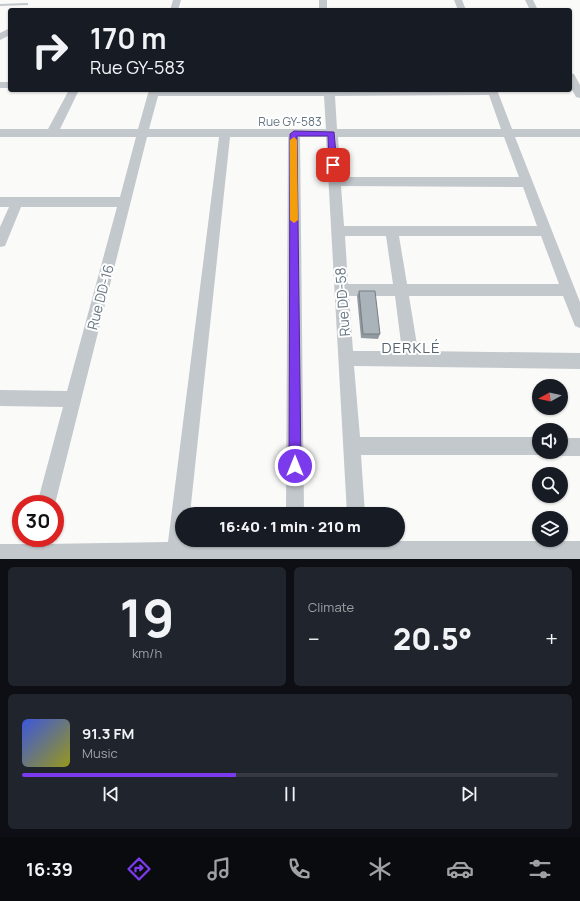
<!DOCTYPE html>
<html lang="en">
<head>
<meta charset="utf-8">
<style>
  body { margin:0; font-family:Manrope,sans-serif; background:#20242c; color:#f1f3f6; height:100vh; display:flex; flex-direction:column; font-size:15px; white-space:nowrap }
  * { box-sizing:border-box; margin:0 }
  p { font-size:13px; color:#9ea1a6 }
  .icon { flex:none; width:22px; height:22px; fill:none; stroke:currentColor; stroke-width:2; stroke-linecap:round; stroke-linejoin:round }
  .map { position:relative; height:559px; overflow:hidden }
  .sheet { display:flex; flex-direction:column; gap:8px; padding:8px; background:#0d0f14; flex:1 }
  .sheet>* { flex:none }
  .top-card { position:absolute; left:8px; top:8px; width:564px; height:84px; border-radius:4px; box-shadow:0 1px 3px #0004; background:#171b24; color:#f1f3f6; overflow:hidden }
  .needle { width:26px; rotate:262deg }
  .tools { position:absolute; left:532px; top:379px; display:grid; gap:8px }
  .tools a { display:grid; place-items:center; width:36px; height:36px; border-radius:50%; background:#171b24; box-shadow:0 1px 3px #0004; font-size:20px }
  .speed { position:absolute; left:12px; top:495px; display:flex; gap:8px; font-size:20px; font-weight:700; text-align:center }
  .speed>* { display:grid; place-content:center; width:52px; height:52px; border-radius:50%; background:#171b24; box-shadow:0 1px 3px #0004; line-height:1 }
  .speed .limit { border:6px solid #d22; background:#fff; color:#111 }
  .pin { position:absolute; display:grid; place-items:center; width:34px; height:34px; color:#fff; margin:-17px; border-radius:8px; box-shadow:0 2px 6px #0006 }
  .me { position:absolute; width:44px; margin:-22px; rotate:0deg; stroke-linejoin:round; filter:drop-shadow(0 0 3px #0008) }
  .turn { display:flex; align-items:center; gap:14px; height:84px; padding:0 16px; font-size:18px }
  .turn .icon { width:52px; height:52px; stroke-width:2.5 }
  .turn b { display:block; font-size:28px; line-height:34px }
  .big { font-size:30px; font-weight:800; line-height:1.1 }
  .sheet .card { flex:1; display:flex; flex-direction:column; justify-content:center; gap:6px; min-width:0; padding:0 14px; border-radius:6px; background:#20242c }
  .sheet .dial { align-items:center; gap:0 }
  .dial b { font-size:52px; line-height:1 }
  .song { display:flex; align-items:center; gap:12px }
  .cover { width:48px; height:48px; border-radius:6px; background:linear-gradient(135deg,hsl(230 70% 55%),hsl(60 70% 35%)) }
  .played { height:4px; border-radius:2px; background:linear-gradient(90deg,#7c3aed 40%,#363941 40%) }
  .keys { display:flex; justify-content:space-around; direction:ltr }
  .heat { display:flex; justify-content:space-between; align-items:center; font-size:22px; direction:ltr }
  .sheet .tiles { flex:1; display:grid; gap:8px; grid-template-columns:1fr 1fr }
  .card:last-child { grid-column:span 2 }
  .trip { position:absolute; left:175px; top:507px; width:230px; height:40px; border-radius:20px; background:#171b24; box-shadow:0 1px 3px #0004; font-weight:800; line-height:40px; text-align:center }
  .dock { display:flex; height:64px; justify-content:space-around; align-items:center; background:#090b0e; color:#9ea1a6 }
  .dock .icon { width:28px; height:28px }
  .dock .selected { color:#7c3aed }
  .dock b { font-size:18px; color:#f1f3f6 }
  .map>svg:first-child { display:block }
</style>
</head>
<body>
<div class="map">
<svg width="580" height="559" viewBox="0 0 580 559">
  <rect width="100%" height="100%" fill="#fafaf8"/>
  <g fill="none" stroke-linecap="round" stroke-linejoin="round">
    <!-- lane -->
    <path fill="#c3c8cc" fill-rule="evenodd" d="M26,3h2v2l-28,1v-2z"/>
    <!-- street -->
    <path fill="#c3c8cc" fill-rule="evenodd" d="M173,0h8l-3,10h-8z
      M319,0h8v10h-8z
      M454,0h8l4,10h-8z
      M525,0h8l5,10h-8z
      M10,28v7l-10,5v-7z
      M570,73l4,1 6,11v13l-4,-1 -6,-11z
      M0,82h10v6h-10z
      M69,90h10l-19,39h78l11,-39h348l15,39h68v8h-65l65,165v26l-5,-2 -12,-30h-154l9,55 162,2v16l-226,-3 6,71h179v15h6l-6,3h-178l4,59h-18l-21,-377h-26l4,377h-18l2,-377h-58l-40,377h-8v26h5v1h393v18h-580v-15h26l1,-6h20l-2,6 123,-2 51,-405h-72l-92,367h-18l26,-97 -63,-1v-16l67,1 50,-184h-96l-16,39 -5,1v-20l9,-20h-9v-10h120l16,-60h-136v-8h48zM489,95l12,34h-164l-2,-33zM158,96h166l2,33h-177zM338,137h166l15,40h-178zM341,186l182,1 14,39h-193zM345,236h41l7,48h-45zM399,236h142l18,48h-152zM349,296h46l7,55h-49z
      M561,438h19v18h-19l-6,-3 6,-1z"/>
  </g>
  <!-- wall -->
  <path fill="#929a9f" d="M359,291l21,43 -2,5 -17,-1 -4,-42z"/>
  <!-- building -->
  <path fill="#aab3b9" stroke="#777d82" d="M359,291h16l5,43h-17z"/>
  <!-- route -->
  <path fill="#7c3aed" stroke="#51269a" d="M294,131l40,1 3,33 -4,3 -4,-3 -1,-29h-31l4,330 -2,5 -4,1 -4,-1 -2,-5 1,-332z"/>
  <!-- slow -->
  <path fill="#f59e0b" d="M294,137l3,3 1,80 -4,3 -4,-3v-80z"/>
  <g text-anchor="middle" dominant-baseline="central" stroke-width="4" stroke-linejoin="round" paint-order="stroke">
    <!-- far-street labels -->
    <g font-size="12" fill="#657683" stroke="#fff">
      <text x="290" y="121">Rue GY-583</text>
    </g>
    <!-- street labels -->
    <g font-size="14" fill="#657683" stroke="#fff">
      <text transform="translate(100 297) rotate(-75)">Rue DD-16</text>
      <text transform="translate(342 302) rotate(-94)">Rue DD-58</text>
    </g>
    <!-- neighbourhood labels -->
    <g font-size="15" letter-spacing="1" fill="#57646e" stroke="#fff">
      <text x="411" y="347">DERKLÉ</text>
    </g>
  </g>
</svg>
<div class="tools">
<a><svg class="needle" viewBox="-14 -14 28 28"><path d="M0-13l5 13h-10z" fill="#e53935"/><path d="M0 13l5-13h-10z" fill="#9ea1a6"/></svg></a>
<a><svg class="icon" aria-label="sound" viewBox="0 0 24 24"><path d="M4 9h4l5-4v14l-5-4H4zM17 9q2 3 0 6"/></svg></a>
<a><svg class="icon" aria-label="search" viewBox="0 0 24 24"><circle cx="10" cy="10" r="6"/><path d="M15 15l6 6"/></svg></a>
<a><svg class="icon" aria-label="layers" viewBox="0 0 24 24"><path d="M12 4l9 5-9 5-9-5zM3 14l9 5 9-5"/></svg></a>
</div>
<div class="speed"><div class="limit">30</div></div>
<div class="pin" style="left:333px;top:165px;background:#d93025"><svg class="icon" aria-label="arrive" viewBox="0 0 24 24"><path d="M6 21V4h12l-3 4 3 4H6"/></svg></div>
<svg class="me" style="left:295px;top:466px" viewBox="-20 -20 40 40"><circle r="17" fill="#7c3aed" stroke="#fff" stroke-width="3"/><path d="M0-11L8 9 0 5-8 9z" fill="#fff"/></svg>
<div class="trip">16:40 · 1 min · 210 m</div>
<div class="top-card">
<div class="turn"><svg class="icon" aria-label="right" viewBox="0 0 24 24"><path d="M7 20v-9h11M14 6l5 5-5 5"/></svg><div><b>170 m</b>Rue GY-583</div></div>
</div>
</div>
<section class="sheet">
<div class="tiles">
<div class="card dial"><b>19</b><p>km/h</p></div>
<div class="card"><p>Climate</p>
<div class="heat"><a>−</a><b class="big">20.5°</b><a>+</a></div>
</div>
<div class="card">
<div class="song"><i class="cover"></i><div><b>91.3 FM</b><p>Music</p></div></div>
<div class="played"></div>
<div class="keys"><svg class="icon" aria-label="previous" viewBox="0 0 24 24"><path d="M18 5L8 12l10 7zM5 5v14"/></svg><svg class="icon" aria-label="pause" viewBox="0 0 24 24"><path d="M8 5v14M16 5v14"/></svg><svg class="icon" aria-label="next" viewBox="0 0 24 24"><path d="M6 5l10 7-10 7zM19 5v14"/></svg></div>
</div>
</div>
</section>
<nav class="dock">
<b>16:39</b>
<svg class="icon selected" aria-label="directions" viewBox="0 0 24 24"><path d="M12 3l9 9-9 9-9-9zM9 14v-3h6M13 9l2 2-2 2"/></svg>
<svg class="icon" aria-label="music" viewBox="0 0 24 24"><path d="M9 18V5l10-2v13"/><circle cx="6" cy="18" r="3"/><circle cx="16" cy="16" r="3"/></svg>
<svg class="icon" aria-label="phone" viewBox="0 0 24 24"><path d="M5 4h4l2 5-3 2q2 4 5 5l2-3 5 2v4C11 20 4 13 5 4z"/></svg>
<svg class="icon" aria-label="climate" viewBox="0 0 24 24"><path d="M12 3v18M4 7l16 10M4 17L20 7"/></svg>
<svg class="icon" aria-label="car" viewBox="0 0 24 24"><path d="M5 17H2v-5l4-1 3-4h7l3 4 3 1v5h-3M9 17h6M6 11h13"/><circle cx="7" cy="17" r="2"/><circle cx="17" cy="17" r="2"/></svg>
<svg class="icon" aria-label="filters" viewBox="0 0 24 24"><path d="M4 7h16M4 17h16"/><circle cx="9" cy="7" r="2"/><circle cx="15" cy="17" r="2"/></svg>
</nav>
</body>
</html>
